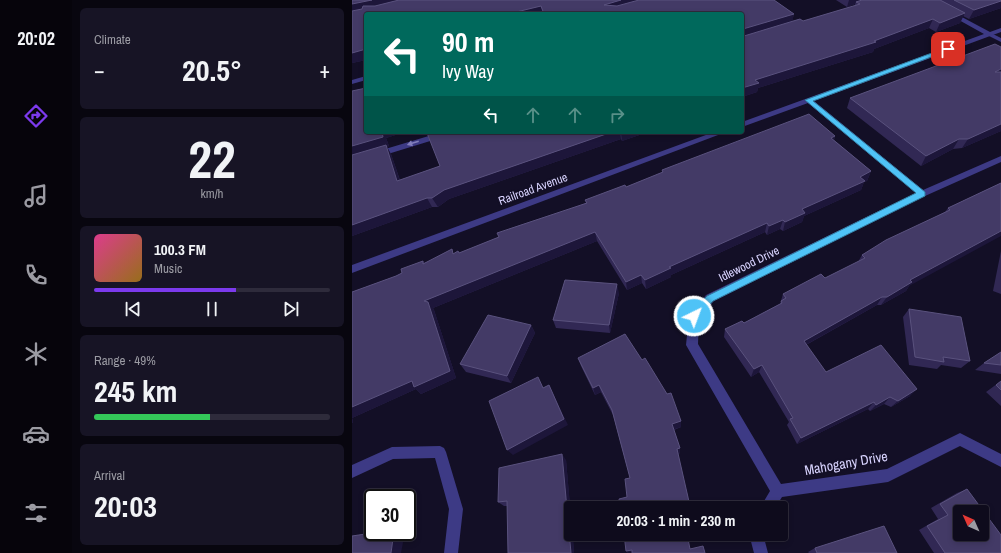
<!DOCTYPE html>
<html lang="en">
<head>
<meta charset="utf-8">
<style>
  body { margin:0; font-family:"Archivo Narrow",sans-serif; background:#171425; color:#f1f3f6; height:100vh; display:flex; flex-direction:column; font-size:15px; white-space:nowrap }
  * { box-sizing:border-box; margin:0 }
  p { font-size:13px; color:#9b9ba3 }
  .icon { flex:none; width:22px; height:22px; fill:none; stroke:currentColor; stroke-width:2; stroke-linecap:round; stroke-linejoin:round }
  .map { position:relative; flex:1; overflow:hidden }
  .side { display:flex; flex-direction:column; gap:8px; padding:8px; background:#08060f; width:280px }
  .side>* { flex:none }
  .top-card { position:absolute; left:12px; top:12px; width:380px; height:122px; border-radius:4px; box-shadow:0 2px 6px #0003,0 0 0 1px #2e2b3b; background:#00695c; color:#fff; overflow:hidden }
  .needle { width:26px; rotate:315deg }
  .tools { position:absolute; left:601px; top:505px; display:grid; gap:8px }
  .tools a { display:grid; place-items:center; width:36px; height:36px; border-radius:4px; background:#0e0b1c; box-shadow:0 2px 6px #0003,0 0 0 1px #2e2b3b; font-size:20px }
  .speed { position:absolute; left:12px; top:489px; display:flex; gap:8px; font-size:20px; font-weight:700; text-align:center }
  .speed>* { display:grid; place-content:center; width:52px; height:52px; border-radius:50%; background:#0e0b1c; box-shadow:0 2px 6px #0003,0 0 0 1px #2e2b3b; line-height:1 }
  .speed .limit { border:2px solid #111; border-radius:6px; background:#fff; color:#111 }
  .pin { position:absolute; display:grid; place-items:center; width:34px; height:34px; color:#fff; margin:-17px; border-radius:8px; box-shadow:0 2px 6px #0006 }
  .me { position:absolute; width:44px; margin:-22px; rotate:42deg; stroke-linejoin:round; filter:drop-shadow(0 0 3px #0008) }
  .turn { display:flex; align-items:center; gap:14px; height:84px; padding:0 12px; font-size:18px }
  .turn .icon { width:52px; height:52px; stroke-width:2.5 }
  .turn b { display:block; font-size:28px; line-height:34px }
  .lanes { display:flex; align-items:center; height:38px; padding:0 12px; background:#0003; justify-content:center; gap:20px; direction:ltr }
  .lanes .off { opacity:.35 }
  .big { font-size:30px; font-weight:800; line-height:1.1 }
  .side .tile { flex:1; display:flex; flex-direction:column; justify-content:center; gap:6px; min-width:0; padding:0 14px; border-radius:6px; background:#171425 }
  .side .dial { align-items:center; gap:0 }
  .dial b { font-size:52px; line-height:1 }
  .song { display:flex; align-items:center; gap:12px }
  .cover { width:48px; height:48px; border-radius:6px; background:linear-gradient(135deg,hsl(330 70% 55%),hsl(40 70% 35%)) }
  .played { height:4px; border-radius:2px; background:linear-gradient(90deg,#7c3aed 60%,#2e2b3b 60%) }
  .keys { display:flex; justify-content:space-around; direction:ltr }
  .heat { display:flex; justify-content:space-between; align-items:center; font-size:22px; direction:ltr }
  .charge { height:6px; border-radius:3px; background:linear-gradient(90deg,#34c759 49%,#2e2b3b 0) }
  .trip { position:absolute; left:212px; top:501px; width:224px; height:40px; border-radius:4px; background:#0e0b1c; box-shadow:0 2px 6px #0003,0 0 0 1px #2e2b3b; font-weight:800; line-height:40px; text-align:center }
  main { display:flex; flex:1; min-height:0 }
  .tabs { display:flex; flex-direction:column; width:72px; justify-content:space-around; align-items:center; background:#06040b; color:#9b9ba3 }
  .tabs .icon { width:28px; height:28px }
  .tabs .on { color:#7c3aed }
  .tabs b { font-size:18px; color:#f1f3f6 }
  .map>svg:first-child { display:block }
</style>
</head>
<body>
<main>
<nav class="tabs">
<b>20:02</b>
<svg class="icon on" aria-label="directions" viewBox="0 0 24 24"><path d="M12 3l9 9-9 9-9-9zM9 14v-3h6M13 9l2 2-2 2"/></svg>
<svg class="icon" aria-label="music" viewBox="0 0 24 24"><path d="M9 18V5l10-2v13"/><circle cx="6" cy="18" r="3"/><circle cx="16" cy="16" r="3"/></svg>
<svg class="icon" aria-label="phone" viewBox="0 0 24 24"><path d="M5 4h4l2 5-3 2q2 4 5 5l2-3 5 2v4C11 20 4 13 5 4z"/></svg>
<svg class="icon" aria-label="climate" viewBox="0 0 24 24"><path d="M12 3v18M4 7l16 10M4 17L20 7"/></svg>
<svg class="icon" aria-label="car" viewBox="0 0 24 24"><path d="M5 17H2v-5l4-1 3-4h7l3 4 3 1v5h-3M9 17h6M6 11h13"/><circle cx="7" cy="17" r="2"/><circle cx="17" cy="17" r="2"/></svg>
<svg class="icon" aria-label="filters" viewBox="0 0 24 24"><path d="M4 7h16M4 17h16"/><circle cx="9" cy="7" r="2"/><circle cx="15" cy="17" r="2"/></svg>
</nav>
<section class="side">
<div class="tile"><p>Climate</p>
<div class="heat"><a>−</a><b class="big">20.5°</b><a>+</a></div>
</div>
<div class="tile dial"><b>22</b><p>km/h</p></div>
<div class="tile">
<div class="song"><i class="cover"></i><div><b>100.3 FM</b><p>Music</p></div></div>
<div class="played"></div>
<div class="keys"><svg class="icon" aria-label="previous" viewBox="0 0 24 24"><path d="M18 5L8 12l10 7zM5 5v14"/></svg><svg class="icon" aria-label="pause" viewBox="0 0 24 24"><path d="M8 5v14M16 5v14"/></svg><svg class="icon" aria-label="next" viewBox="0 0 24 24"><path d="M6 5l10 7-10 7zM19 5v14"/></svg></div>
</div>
<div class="tile"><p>Range · 49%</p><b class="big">245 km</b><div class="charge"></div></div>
<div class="tile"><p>Arrival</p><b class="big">20:03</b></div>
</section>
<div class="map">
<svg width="649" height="553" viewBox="0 0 649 553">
  <rect width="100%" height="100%" fill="#130f26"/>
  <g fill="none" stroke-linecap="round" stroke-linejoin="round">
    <!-- lane -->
    <path fill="#3d3a85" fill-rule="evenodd" d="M637,32l12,6v4l-14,-7 -1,-1z
      M90,132h12l-1,2 -101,31v-6z"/>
    <!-- street -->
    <path fill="#3d3a85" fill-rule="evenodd" d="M571,0h7l60,32 11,-4v4l-187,69 109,89 78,-34v6l-76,34 -211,105 -15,17 -1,26 83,140 106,-15 73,-36 41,21v13l-41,-21 -72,36 -106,15 -7,11h-15l10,-17 -84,-146 3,-29 17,-21 210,-102 -108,-90 -66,24v-5l242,-88z
      M14,76v4l-14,4v-4z
      M362,132h12l-374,141v-8z
      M88,446l4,2 2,4 17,57 -5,44h-14l5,-44 -14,-51 -42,1 -41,19v-13l40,-18z
      M397,534h14l5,19h-14z"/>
  </g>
  <!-- wall -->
  <path fill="#312854" d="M0,0h422l20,14 -2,7 8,-2 3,2 52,-15v-2l-8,3 -11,-7h165v8l-32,11 -6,-3 -3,7 -24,9 -7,-4 -55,21 -1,3 -115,36 -1,4 -15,5v-83h-376v46l-14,3z
    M0,91l14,41h39l-19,6 3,8 -2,1 4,7 9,26 40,-14 -13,-34h221l-26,9 -1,-2 -172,60 -11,8h-6l-80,29z
    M498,98l151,33 -39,17 -9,1 -32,17 -74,-58z
    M483,136l-1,4 37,31 -4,10 -3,1 -3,8 -57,26 -2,6 -19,9 -3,-2 -13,6 -2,-3 -94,43v2l-25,12 -4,-6 -15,7 -30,-49 -164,67 1,2 22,68 -35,16 -5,-5 -64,29 1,4 -1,1v-131l44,-16 27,-15 1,2 30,-10h5l127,-50 -1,-3 41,-13 36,-14v-3z
    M649,183l-92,103 -3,5 -25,14h-4l-71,40 20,27 84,24 -19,11 -7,-3 -14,7 -2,-2 -71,35 -10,-19 2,-3 -30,-50 -8,5 -27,-40 1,-8 19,-6 36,-19 3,-10 42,-16 33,-16 4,-7 83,-43 3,-4z
    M649,251v43l-8,-3z
    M267,293l-9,40 -54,-5 -3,-8z
    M557,309l61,52 -9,7 -20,-3 -4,4 -28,-4 -6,-48z
    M179,325l4,8 -24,50 -45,-11 -6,-8z
    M649,352v22l-26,-4 9,-7z
    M226,358l103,63v6l-7,3 6,18v5l-2,1 12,52 -1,2h-69l7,-11 3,-19 -17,-63 -12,-23 -6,3 -14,-29z
    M649,381v25l-15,-14z
    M214,460l8,93h-66l-1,-47h-3l-6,-4z
    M615,489l34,64h-67l-15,-23 19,-11 -7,-11 26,-15z
    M463,548l82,5h-88l-1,-1z"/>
  <!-- shaded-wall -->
  <path fill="#1d163a" d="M20,0h46l-66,14v-10z
    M269,0h30l-45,14 -2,-9z
    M497,0h20l-13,2 -1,2 -8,3z
    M649,1v7l-32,11 5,-9z
    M189,6l2,8h-35z
    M613,13l-5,10 -24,9 4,-9z
    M442,14l-2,9 -50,15 1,-9z
    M581,19l-4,9 -55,21 -1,3 -115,36 -1,4 -15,5v-9l13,-8 119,-39z
    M14,49v11l-14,3v-10z
    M649,69v7l-6,-4z
    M649,124v7l-39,17 6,-9z
    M30,132h23l-19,6 3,8 -2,1 4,7 12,36 -51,-32v-12z
    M260,132h8l1,7 -172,60 -11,8 -6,-9 12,-8z
    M269,132h27l-26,9z
    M483,136l-3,9 -1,-7z
    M607,139l-6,10 -32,17 5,-10z
    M519,171l-4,10 -3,1 -3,8 -57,26 -2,6 -19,9 2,-9 17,-13 58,-32z
    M75,198l5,9 -80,29v-11z
    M431,220l-3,9 -13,6 2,-9z
    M415,223l-2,9 -94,43v2l-25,12 -1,-9 24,-13z
    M649,231v5l-92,50 -3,5 -25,14 6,-8 23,-17z
    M243,232l2,9 -164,67 1,2 22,68 -35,16 -5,-5 -64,29 1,4 -1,1v-16l72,-106z
    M289,275l1,8 -15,7 -1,-8z
    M265,284l2,9 -9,40 -1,-8z
    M530,297l-5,8 -77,43 4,-7z
    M179,325l4,8 -24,50 -4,-7z
    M410,365l-3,7 -8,5 3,-8z
    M197,385l19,40 -55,30 -6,-5z
    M247,385l2,7 -6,3 -2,-7z
    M565,389l-7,7 -19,11 7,-6z
    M538,397l-6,7 -14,7 6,-6z
    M522,402l-6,7 -71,35 4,-6z
    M329,421v6l-9,3v-6z
    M328,448v5l-3,1v-5z
    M210,454l4,6 5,56v18h2l1,19h-3z
    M338,506l-1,2h-7z
    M42,532h11l-4,21h-10z
    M280,550l1,2 -6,1 -1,-2z"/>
  <!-- building -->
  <path fill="#433a66" stroke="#5a527e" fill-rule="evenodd" d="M0,0h20l-20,4z
    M47,0h222l-17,5 13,1 22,-6h135l20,14 -51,15 -1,3v-18h-198l-3,-8 -33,8h-142v35l-14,4v-42l10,-2 1,-3h12z
    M510,0h78l25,13 -25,10 -7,-4 -59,22 2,1 -121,38 4,3 -17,5v-53l2,1 56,-17 3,2 57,-17 -4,-2z
    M602,0h47v1l-27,9z
    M643,44l6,3v22l-6,3h6v52l-33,15h-9l-33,17 -76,-58z
    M14,88v44h16l1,5 -31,9v-55z
    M457,114l26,22 -4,2 40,33 -11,6 5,4 -63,28 3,4 -20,9 -2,-2 -14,6 -2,-3 -98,44 2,1 -26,12 -4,-5 -15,7 -31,-50 -171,69 4,1 22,69 -36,16 -2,-6 -60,26v-115l44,-16 6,-3 -1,-4 22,-8v3l29,-15 1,5 5,-3 1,2 40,-16 -2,-4 90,-30 -2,-3 40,-15 1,2 37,-15 -1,-2z
    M77,132h183l-168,58 -12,8h-5l-75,27v-70l34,-10 11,36 43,-15 -13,-33z
    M649,183v48l-91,49 2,2 -25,15h-5l-78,44 22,31 55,-27 36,44 -19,12 -8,-4 -14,8 -2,-3 -73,36 -11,-19 3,-1 -31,-53 -8,4 -29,-40 17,-8 2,2 38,-20 -1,-2 5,-3 -3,-4 38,-20 4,4 40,-20 -3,-3 24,-15 64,-30 -2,-2z
    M213,280l52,4 -8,41 -56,-5z
    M557,309l52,8 9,44 -27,-4 1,5 -29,-5z
    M136,315l43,10 -24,51 -47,-12z
    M273,334l17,26 3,-2 22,36 4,-1 10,28 -9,3 8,24 -3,1 13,57 -8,2h-62l-1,-9 8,-2 -2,-18 5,-1 -18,-68 -13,-25 -6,3 -15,-30z
    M649,352v13l-17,-2z
    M186,377l5,11 6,-3 15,34 -57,31 -18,-49z
    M649,381v9l-5,-5z
    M210,454l9,99h-63l-1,-52 -9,1 1,-34z
    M615,489l34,46v18h-56l-18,-27 21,-11 -8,-11zM608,512h22v22h-22z
    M532,526l13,27h-80l-2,-5z
    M27,532h15l-3,21h-39v-17z
    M272,534h63l3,15 13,-3 2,7h-73v-3l-6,1z"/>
  <!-- one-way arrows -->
  <defs><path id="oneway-solid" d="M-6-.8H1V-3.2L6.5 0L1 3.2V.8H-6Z"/></defs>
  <use fill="#837fbc" href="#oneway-solid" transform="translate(61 143) rotate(163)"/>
  <!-- route -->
  <path fill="#4fc3f7" stroke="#337fa1" d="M596,47l3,2 -1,1 -137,51 112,91v4l-212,105 -16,18h-7l-1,-3 1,-3 17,-17 209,-103 -111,-93z"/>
  <g text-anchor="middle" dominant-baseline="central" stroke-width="4" stroke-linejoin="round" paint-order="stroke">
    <!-- street labels -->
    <g font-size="12" fill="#d9d4ff" stroke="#130f26">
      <text transform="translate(181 189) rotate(-20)">Railroad Avenue</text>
      <text transform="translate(397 264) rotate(-26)">Idlewood Drive</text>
    </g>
    <!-- near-street labels -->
    <g font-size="14" fill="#d9d4ff" stroke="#130f26">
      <text transform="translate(494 463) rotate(-10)">Mahogany Drive</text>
    </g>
  </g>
</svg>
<div class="tools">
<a><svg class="needle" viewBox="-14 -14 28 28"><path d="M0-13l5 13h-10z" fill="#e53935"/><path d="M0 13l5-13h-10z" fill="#9b9ba3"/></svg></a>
</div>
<div class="speed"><div class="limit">30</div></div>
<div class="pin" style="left:596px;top:49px;background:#d93025"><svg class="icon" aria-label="arrive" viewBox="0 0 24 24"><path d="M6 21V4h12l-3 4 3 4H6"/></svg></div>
<svg class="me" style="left:342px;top:316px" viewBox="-20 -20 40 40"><circle r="17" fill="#4fc3f7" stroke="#fff" stroke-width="3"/><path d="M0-11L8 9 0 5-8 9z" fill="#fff"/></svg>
<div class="trip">20:03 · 1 min · 230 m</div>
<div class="top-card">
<div class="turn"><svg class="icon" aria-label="left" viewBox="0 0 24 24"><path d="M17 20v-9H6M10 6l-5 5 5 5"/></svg><div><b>90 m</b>Ivy Way</div></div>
<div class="lanes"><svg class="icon" aria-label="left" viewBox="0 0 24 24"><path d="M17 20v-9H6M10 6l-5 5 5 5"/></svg><svg class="icon off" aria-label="ahead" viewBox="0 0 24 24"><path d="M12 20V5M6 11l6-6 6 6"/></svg><svg class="icon off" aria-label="ahead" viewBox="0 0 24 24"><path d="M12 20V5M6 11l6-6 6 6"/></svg><svg class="icon off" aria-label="right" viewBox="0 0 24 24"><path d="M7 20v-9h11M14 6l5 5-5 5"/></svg></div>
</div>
</div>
</main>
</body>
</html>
